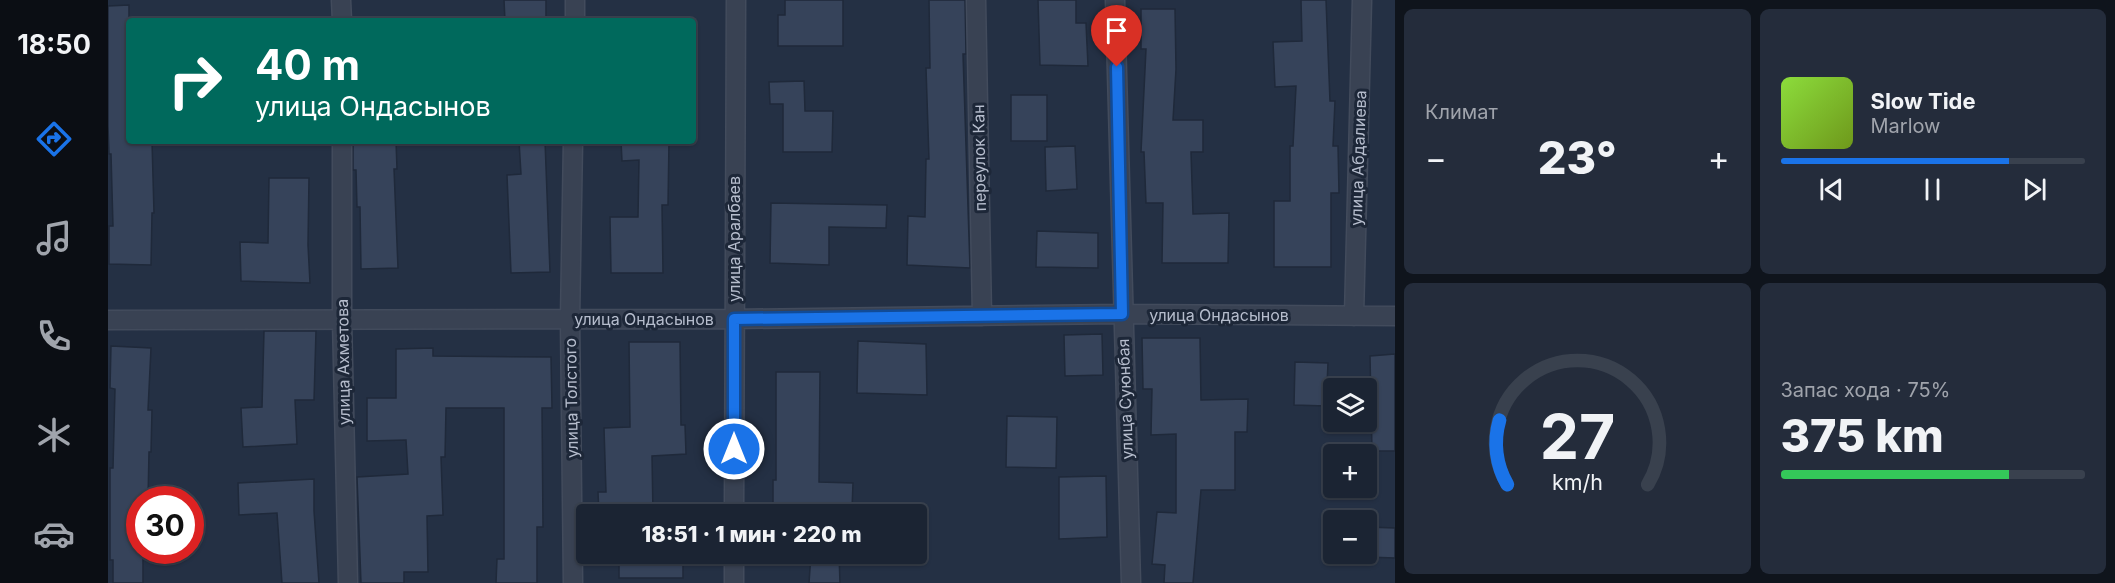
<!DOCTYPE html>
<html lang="ru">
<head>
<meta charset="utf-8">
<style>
  body { margin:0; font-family:Inter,sans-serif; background:#242c3b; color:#f1f3f6; height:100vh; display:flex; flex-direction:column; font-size:22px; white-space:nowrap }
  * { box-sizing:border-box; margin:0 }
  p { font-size:20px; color:#a0a4ac }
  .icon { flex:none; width:33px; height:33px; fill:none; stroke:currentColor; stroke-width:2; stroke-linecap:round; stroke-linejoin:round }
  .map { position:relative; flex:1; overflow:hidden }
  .sheet { display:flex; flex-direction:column; gap:9px; padding:9px; background:#0f141c; width:720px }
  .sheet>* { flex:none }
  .guide { position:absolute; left:18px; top:18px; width:570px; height:126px; border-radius:6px; box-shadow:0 2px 4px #0004,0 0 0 2px #39414e; background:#00695c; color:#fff; overflow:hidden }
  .tools { position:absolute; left:1215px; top:378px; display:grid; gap:12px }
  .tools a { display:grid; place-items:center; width:54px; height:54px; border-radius:6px; background:#1b2433; box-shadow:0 2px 4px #0004,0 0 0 2px #39414e; font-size:30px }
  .speed { position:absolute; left:18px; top:486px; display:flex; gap:12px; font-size:30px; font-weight:700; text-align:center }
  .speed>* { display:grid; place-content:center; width:78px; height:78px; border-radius:50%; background:#1b2433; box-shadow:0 2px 4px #0004,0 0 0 2px #39414e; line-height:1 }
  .speed .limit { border:9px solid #d22; background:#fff; color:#111 }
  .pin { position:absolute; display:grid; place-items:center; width:51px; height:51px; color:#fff; margin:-62px -26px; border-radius:50% 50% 50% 0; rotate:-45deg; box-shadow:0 0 6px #0007 }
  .pin .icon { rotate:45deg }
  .me { position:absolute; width:66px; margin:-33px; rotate:0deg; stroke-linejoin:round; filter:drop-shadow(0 0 4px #0008) }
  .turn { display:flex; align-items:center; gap:21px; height:126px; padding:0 30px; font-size:27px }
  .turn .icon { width:78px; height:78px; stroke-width:2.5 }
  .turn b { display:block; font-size:42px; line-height:51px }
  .big { font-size:45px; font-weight:800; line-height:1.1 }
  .sheet .widget { flex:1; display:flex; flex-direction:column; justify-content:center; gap:9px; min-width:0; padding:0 21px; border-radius:9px; background:#242c3b }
  .sheet .dial { align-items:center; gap:0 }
  .dial svg { height:156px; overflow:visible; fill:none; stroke:#39414e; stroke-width:7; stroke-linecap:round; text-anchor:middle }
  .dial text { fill:#f1f3f6; stroke:none }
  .song { display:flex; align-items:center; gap:18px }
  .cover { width:72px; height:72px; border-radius:9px; background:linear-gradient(135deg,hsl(90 70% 55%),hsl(80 70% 35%)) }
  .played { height:6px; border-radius:3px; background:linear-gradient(90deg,#1a73e8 75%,#39414e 75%) }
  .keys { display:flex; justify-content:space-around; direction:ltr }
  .heat { display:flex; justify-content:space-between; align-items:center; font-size:33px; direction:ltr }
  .charge { height:9px; border-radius:4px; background:linear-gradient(90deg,#34c759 75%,#39414e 0) }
  .sheet .tiles { flex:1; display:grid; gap:9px; grid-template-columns:repeat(2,1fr) }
  .trip { position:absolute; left:468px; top:504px; width:351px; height:60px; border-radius:6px; background:#1b2433; box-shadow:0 2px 4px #0004,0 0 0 2px #39414e; font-weight:800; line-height:60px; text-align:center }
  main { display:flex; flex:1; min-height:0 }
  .dock { display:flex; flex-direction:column; width:108px; justify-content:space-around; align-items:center; background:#0b0e14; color:#a0a4ac }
  .dock .icon { width:42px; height:42px }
  .dock .active { color:#1a73e8 }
  .dock b { font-size:27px; color:#f1f3f6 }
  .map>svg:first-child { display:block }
</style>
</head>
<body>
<main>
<nav class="dock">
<b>18:50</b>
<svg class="icon active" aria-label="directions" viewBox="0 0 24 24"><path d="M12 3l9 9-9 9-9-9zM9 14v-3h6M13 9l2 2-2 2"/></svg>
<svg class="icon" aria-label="music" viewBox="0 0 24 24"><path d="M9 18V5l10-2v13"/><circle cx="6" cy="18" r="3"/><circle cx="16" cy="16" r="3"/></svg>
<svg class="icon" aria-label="phone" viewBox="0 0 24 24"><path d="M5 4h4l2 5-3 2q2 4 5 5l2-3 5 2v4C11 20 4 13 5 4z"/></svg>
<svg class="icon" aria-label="climate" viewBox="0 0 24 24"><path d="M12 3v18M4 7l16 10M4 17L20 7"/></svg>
<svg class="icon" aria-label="car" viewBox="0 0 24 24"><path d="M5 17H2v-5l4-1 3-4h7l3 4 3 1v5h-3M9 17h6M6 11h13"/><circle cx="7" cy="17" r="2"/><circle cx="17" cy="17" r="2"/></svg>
</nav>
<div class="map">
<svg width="1287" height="583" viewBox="0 0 1287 583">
  <rect width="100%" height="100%" fill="#243044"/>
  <!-- building -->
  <path fill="#36435a" stroke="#1f293a" stroke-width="1.5" d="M396,0h42v21h-41z
    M677,0h58v46h-65v-31h7z
    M821,0h36l1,54h-3l7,214 -63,-3 1,-49 17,1 1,-58h3l-3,-91h4z
    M930,0h38v23h10l2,43 -48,-1z
    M1193,0h25l4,101h5l-2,45h5l1,47h-8v74h-57v-66h16v-55h3l3,-60 -21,1 -2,-45 29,-1z
    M21,5v136h23l2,72h-2l-1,52 -42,-1v-38h4l-2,-72h-2l-1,-28v-120z
    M1033,9h34l1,60 -3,51h30v32h-12l2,62 36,-1 -1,50h-66l1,-60h-17l-2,-51h-3l5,-103h-5z
    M696,81l1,30h28l-1,41h-49v-48h-13l-1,-22z
    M903,95h36v46h-36z
    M245,141h43l1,28h-3l4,99 -37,1 -1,-62h-3l-1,-37h-3z
    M411,141h26l5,131 -39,1 -4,-98 14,-1z
    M513,141h48l-1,64h-6l1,68h-52l-1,-56h28l1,-57 -17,1z
    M967,146l2,43 -31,2 -1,-44z
    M161,178h40l-1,67 2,38 -69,-2 -1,-39 28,1z
    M663,203l116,2 -1,23 -57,-1v38l-59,-2z
    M929,231l61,2v35l-62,-1z
    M156,331h52l-2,69h-19l2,44 -54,3 -2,-39 21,-1z
    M994,334l1,41 -38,1 -1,-41z
    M1034,338h58l1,62 47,-1 -1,33h-12v58h-34l-8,93h-29l1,-18 -13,-1 5,-52 19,1v-79l-25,1 1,-46h-9z
    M750,341l68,3 1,51 -70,-2z
    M521,342h51l1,83h4l1,29 -34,2 1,58h-54l-1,-22h8l-2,-64 26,-1z
    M3,346l40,2 -3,62h4l-1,42h-2l-1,48h-8v50h3v33h-30v-23h-3v-92h3l2,-79 -5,-1z
    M325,348v8l118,1 1,51h-10l1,119h-6v56h-41l1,-24h7v-151h-58l-1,49h-4l2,58 -16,1 1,56h-24v11h-43l-4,-106 51,-3 -2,-34 -39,1v-43h29v-49z
    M1287,354v97h-23l-2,-95z
    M1187,362l33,1 -2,43 -32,-1z
    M668,372h44l-1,110 34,1 -1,26 -79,-3v-26h3z
    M899,416l50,1 -1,51 -50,-1z
    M998,476l1,61 -48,2v-62z
    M206,479v32l5,72h-37l-5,-70 -38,2 -1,-32z
    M1258,527l29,1v30l-29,-1z
    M511,554h64v24h-64z
    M703,554h28l1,29h-31z"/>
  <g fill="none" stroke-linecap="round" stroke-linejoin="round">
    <defs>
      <path id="minor" d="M233,0l1,21
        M868,0l6,316
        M1007,0l16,583
        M467,21v-21
        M234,141v179l6,263
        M1246,316l8,-316
        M0,320l626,-1 388,-5 273,2
        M626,514l2,-514
        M626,554v29
        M465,583l-3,-263 3,-179"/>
    </defs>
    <!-- minor casing -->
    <use href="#minor" stroke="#424b5c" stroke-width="21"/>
    <!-- minor -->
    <use href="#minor" stroke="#394253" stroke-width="18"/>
  </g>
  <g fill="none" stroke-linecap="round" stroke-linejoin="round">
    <defs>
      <path id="route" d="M626,449v-130l388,-5 -5,-247"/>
    </defs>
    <!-- route casing -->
    <use href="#route" stroke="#114b97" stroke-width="15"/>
    <!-- route -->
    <use href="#route" stroke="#1a73e8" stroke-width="10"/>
  </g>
  <g text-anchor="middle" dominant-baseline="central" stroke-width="6" stroke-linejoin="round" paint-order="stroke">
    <!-- street labels -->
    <g font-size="16" fill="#b6bdcd" stroke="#1d2738">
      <text transform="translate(871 158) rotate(-91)">переулок Кан</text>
      <text transform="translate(1250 158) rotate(-88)">улица Абдалиева</text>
      <text transform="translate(626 239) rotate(-90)">улица Аралбаев</text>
      <text x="1111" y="315">улица Ондасынов</text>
      <text x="536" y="319">улица Ондасынов</text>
      <text transform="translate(235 362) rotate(-91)">улица Ахметова</text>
      <text transform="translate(463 398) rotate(-91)">улица Толстого</text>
      <text transform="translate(1017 399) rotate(-92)">улица Суюнбая</text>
    </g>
  </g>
</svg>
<div class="tools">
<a><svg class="icon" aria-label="layers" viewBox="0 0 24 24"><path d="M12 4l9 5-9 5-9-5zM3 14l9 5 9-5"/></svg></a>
<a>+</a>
<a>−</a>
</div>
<div class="speed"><div class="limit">30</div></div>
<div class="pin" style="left:1009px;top:67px;background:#d93025"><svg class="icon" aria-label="arrive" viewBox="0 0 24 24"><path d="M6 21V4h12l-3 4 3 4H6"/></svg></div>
<svg class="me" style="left:626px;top:449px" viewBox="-20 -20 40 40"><circle r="17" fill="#1a73e8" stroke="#fff" stroke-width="3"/><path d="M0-11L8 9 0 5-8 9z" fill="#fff"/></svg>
<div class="trip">18:51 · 1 мин · 220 m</div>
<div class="guide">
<div class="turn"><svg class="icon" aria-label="right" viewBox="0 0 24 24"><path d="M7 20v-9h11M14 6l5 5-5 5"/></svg><div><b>40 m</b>улица Ондасынов</div></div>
</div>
</div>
<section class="sheet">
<div class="tiles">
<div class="widget"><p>Климат</p>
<div class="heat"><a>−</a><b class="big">23°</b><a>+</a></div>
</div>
<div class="widget">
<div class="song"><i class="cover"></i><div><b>Slow Tide</b><p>Marlow</p></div></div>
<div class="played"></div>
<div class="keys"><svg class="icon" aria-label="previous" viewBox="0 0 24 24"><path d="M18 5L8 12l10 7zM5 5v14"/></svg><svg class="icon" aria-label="pause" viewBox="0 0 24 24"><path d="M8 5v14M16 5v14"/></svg><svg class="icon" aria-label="next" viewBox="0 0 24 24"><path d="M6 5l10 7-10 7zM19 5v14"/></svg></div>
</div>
<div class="widget dial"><svg viewBox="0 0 100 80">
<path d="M14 69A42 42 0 1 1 86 69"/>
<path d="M14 69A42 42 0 0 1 10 36" stroke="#1a73e8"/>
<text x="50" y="56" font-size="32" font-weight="700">27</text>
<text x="50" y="72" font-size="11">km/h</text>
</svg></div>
<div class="widget"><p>Запас хода · 75%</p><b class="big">375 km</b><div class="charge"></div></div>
</div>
</section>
</main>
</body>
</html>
